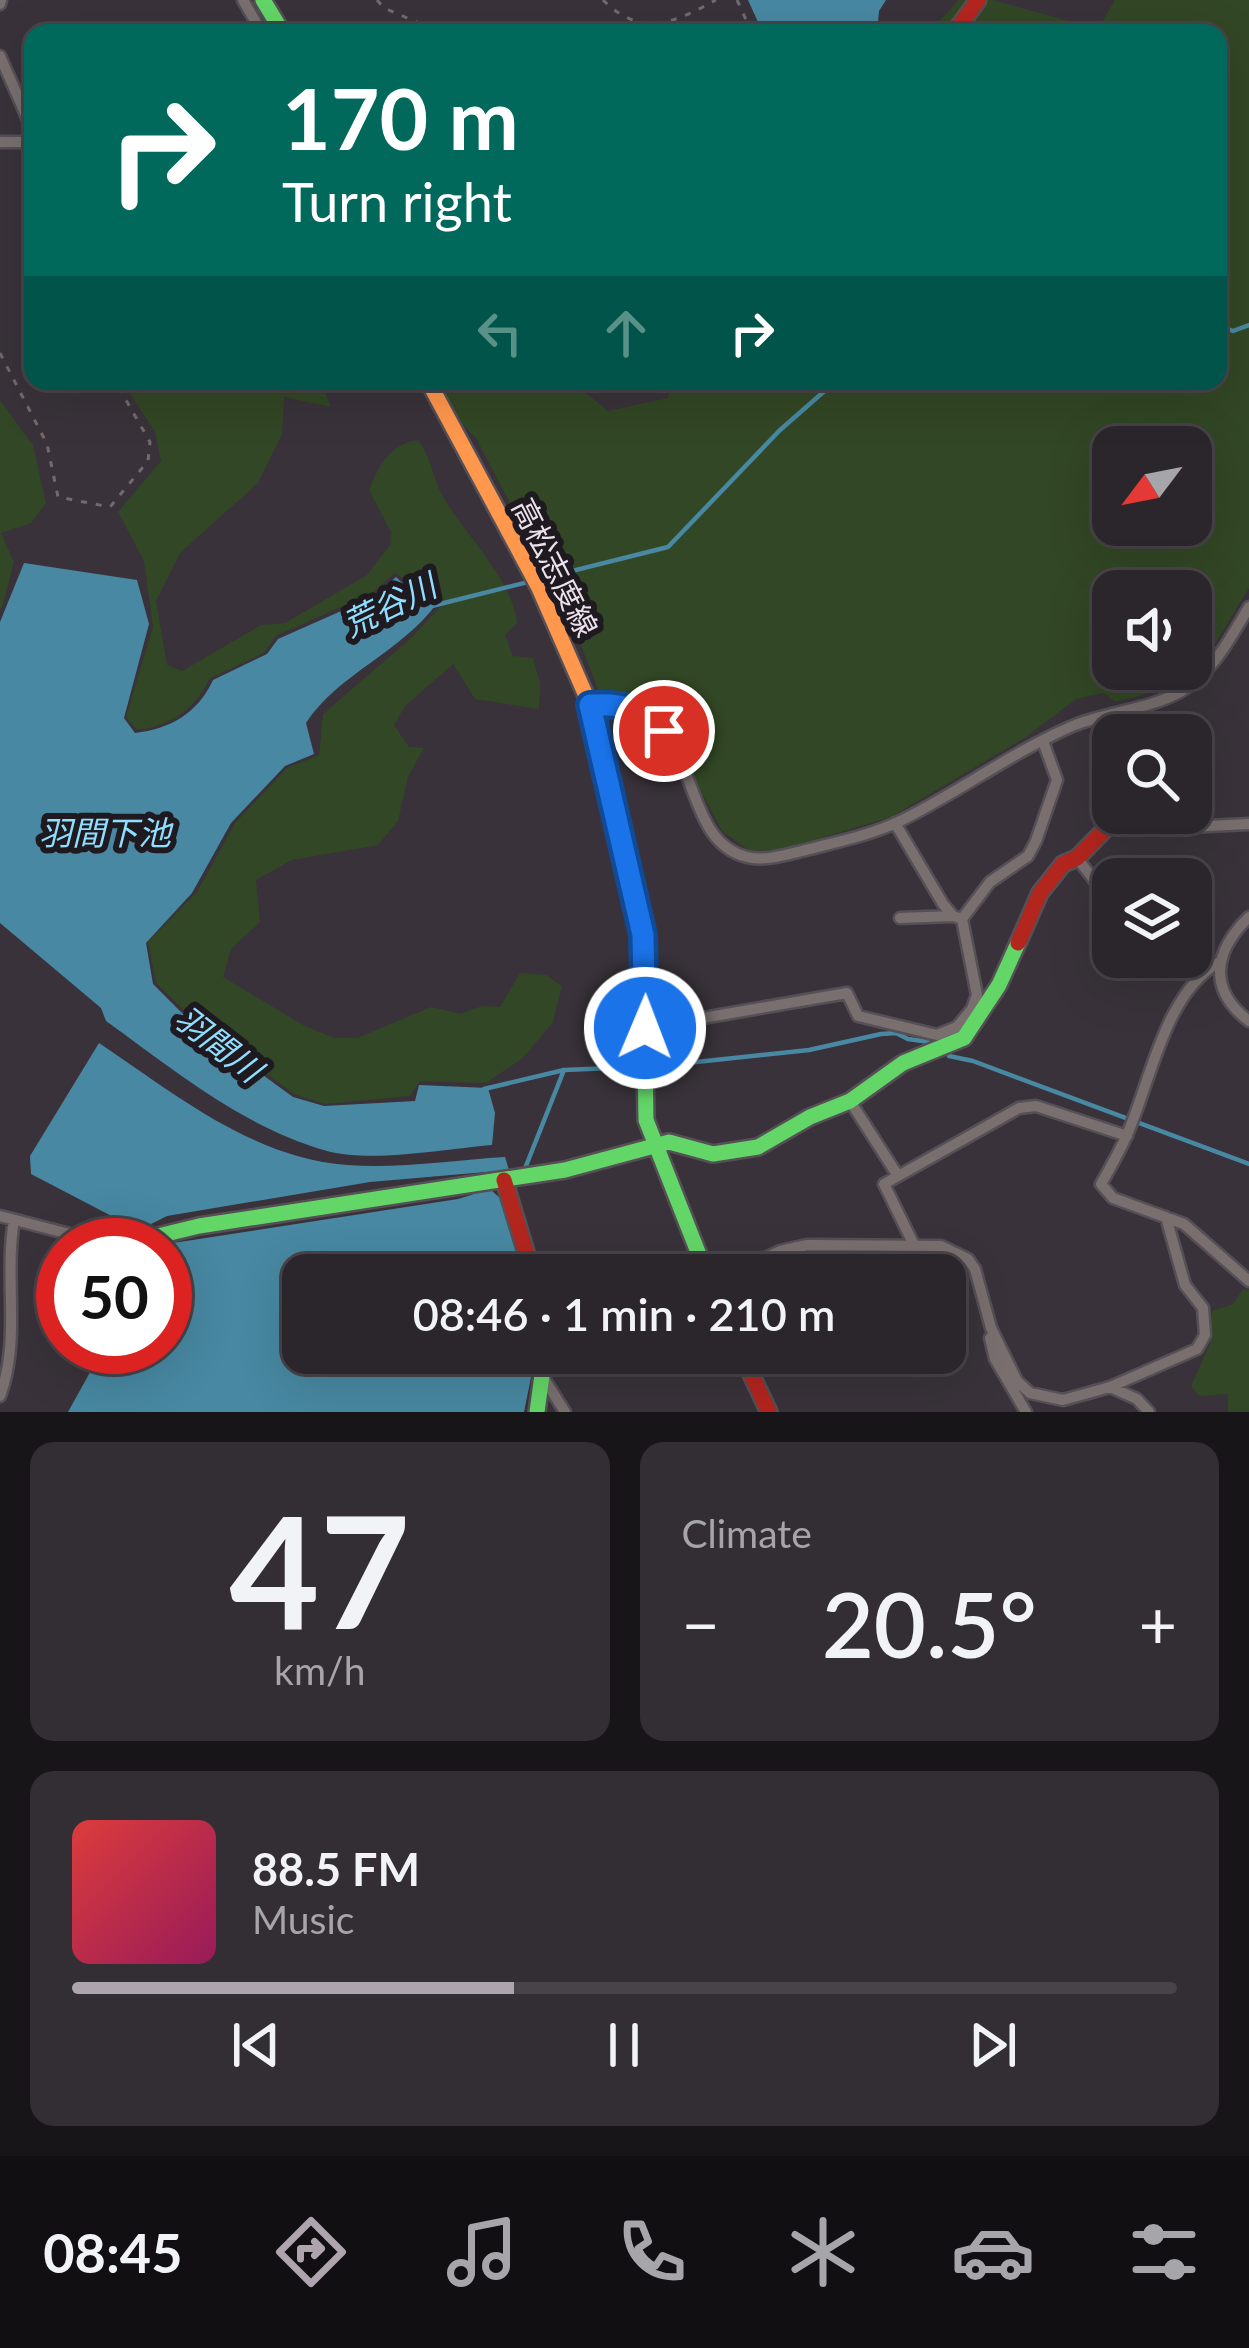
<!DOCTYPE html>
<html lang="en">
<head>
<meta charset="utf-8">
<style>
  body { margin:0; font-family:Lato,"Noto Sans JP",sans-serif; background:#332e34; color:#f1f3f6; height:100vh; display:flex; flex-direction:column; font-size:45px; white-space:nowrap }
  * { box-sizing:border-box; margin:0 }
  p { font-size:39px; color:#a6a5a9 }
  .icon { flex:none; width:66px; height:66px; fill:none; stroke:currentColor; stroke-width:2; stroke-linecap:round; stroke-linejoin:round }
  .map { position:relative; height:1412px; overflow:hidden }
  .panel { display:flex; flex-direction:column; gap:30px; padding:30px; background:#181518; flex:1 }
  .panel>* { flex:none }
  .banner { position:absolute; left:24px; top:24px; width:1203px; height:366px; border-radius:24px; box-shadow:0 12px 48px #0002,0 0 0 3px #474348; background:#00695c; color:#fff; overflow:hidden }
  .needle { width:78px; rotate:238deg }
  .fabs { position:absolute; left:1092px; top:426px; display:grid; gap:24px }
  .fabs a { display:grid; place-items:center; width:120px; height:120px; border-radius:24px; background:#2b262c; box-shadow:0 12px 48px #0002,0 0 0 3px #474348; font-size:60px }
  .speed { position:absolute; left:36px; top:1218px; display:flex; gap:24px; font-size:60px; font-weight:700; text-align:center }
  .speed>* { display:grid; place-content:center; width:156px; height:156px; border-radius:50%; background:#2b262c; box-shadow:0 12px 48px #0002,0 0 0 3px #474348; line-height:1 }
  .speed .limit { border:18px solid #d22; background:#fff; color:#111 }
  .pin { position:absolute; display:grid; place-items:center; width:102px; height:102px; color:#fff; margin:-51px; border:6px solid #fff; border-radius:50%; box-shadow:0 3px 12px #0007 }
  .me { position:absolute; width:132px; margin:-66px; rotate:1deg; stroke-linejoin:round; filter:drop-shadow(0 0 9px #0008) }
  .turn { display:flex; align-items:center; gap:42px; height:252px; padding:0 60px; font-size:54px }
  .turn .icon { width:156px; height:156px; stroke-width:2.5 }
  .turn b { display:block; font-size:84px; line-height:102px }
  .lanes { display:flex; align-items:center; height:114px; padding:0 60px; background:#0003; justify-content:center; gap:60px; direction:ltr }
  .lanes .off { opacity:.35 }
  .big { font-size:90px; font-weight:600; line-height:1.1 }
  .panel .widget { flex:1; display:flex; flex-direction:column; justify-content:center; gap:18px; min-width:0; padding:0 42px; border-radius:24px; background:#332e34 }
  .panel .dial { align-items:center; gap:0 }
  .dial b { font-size:156px; line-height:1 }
  .song { display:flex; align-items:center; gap:36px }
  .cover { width:144px; height:144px; border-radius:18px; background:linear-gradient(135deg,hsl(0 70% 55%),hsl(330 70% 35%)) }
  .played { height:12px; border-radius:6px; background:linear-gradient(90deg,#ada4ae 40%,#474348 40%) }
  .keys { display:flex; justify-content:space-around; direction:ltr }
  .heat { display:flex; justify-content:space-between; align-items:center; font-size:66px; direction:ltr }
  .panel .tiles { flex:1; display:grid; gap:30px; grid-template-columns:1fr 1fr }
  .widget:last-child { grid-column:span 2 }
  .trip { position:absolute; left:282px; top:1254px; width:684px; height:120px; border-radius:24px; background:#2b262c; box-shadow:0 12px 48px #0002,0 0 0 3px #474348; font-weight:600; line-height:120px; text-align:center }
  .dock { display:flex; height:192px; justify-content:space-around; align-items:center; background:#110f12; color:#a6a5a9 }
  .dock .icon { width:84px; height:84px }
  .dock .selected { color:#ada4ae }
  .dock b { font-size:54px; color:#f1f3f6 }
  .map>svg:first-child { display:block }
</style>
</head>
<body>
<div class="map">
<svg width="1249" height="1412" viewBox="0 0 1249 1412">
  <rect width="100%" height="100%" fill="#39323a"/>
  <!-- green -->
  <path fill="#324725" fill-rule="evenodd" d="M959,0h33l106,29 17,-29h134v588l-42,69 -16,6v-72h-78v78h57l-20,24 -35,9 -11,-9 -28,6 -50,38 -135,80 -111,33 -30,1 -28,-20 -64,-119 -27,-12 -31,-6 -29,-74 -95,-182 -16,-16 -21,-41h35l5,5c25,-6 74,-14 97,1 11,6 22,16 32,24l60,-13 4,-17h546v-348h-290zM1113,447h78v78h-78z
    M122,381h198l11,26 -47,-10 -2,37 -24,49 -78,70 -24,48 11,64 15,6 79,-46 24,-2 82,-48 23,-30 1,-13 -22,-42c11,-26 20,-45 49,-50 14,18 15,41 27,60 21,35 68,81 72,123l-12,12 8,21 20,2 7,25 -1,26 -64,-10 -22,-35 -48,42 -11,19 15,22 15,1 -16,29 -10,44 -20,24 -86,15 -36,20 4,42 -29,27 -8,28 80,48 31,13h23l74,-31 29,7 22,-8 18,1 20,-34 26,2 16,11 -9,36 -30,36 -37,25 -66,-2 -10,15 -85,8 -31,-10 -99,-73 -39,-38 -8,-41 49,-50 38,-69 52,-55 32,-13 4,-41 86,-74 34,-36 -48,-31 -23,20 -96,43 -12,17 -55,26c-13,30 -39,47 -72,51l-11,-13 27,-90 -9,-66 -26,-49 43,-51 -6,-29z
    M0,400l33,45 13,58 -15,20 -30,10 13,29 -12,46h-2z
    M1243,1289l6,1v122h-21v-18l-29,2 -8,-10 18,-40 3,-35 21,-7z"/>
  <!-- water -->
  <path fill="#4888a2" d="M748,0h138l-7,11 -2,22h-114z
    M24,563l113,17 12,44 -25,94 11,15c35,-4 63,-20 78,-53l54,-26 11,-15 97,-43 21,-19 15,14 26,12c-34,48 -99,71 -131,120l8,31 -29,12 -54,57 -39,70 -46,50 7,41 39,39 101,74 31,9 91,-5 4,-16 69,3 7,25 -3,32c-48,4 -119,18 -165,6 -83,-23 -153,-81 -221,-130l-5,-13 -101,-85v-301z
    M99,1043c75,50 153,115 248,122 51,4 107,-5 158,-8l4,13 -139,12 -203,34 -22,11 -22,-5 -92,-48 -1,-18z
    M490,1189l12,11 24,75h-223v78h233l-12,59h-456l36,-65h61v-102h-5l298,-46z"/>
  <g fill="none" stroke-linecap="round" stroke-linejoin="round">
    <!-- stream -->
    <path stroke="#4888a2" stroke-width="4.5" d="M1218,325l15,6 16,-6
      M432,606l236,-59 112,-117 56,-49
      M949,1056l24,5 276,103
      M659,1066l150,-16 72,-16 15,-1 12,6 28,4
      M484,1089l80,-19 72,-3
      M524,1171l40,-101"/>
    <defs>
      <path id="street" d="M243,0l19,33
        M0,4l1,-4
        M0,56l33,75
        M0,142h33
        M590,705c121,-8 80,133 157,152 19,5 44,-4 63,-8 30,-8 60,-14 88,-27 60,-29 115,-71 177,-97 33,-13 74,-16 105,-33 33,-19 50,-54 69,-85
        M1147,813l40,14 62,-3
        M895,823l48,81 10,12 9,3
        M1077,858l21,27 15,7
        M1249,917c-35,34 -42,72 0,104
        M900,918l53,-2
        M1188,957l16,14
        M1221,961c-54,30 -68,110 -90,164 -8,21 -19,40 -30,59l12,14 71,26 65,57
        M645,1028l202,-35 11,23 79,19 20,-8 15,-18 5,-14 -15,-76 28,-37 38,-26 8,-15 21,-61 -14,-39
        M850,1101l48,75
        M0,1216l112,29
        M914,1245l-30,-61 135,-76 17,-2 91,30
        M731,1275l49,-24 27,-6 134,1 27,13 7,10 16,59 26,53 13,12 33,7 47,-13 87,-38 8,-14 -2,-27 -18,-23 -19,-68
        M990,1338l5,21 31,53
        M543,1377l22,35
        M1110,1387l27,12 12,13
        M0,1396c21,-57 4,-117 14,-176"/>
      <path id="fast" d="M263,0l20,33
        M645,1055l1,65 61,155
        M121,1245l78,-19 366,-56 104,-28 44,12 45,-7 52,-30 40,-16 53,-38 61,-25 35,-53 19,-42
        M537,1412l8,-59"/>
      <path id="slow" d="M428,381l111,207 51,117 53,230 2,120"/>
      <path id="jam" d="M954,33l24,-33
        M1018,943l22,-50 23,-29 14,-6 44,-45
        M504,1180l29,95
        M741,1353l28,59"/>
    </defs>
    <!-- street casing -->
    <use href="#street" stroke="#554f56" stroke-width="15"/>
    <!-- fast casing -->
    <use href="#fast" stroke="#554f56" stroke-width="20"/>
    <!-- slow casing -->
    <use href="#slow" stroke="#554f56" stroke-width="20"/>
    <!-- jam casing -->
    <use href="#jam" stroke="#554f56" stroke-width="20"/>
    <!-- path -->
    <path stroke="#726a6c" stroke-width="3" stroke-dasharray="6 9" stroke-linecap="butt" d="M377,0l7,8 58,25
      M603,0c38,38 71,23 113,0
      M737,0l15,33
      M0,353l47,91 11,53 52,10 38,-46 2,-19 -35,-61"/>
    <!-- street -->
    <use href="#street" stroke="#796f6f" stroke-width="10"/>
    <!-- fast -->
    <use href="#fast" stroke="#63d668" stroke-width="15"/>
    <!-- slow -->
    <use href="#slow" stroke="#ff974d" stroke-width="15"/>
    <!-- jam -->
    <use href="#jam" stroke="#b3261e" stroke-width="15"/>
  </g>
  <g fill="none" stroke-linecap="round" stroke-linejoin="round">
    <defs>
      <path id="route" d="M645,1028l-2,-93 -53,-230c33,-2 50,3 74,26"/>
    </defs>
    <!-- route casing -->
    <use href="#route" stroke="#114b97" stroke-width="30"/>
    <!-- route -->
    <use href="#route" stroke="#1a73e8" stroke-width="21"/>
  </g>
  <g text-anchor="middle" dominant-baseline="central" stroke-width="12" stroke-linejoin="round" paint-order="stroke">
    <!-- street labels -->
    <g font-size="30" fill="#ece2ed" stroke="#1f1920">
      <text transform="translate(556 567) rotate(63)">高松志度線</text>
    </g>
    <!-- water labels -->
    <g font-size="33" font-style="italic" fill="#8fdeff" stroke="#1f1920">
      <text transform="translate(389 604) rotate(-26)">荒谷川</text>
      <text x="105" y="832">羽間下池</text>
      <text transform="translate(219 1043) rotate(38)">羽間川</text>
    </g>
  </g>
</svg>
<div class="fabs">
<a><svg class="needle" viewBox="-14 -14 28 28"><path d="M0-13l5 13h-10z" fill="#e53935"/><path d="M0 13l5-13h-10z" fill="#a6a5a9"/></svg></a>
<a><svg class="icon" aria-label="sound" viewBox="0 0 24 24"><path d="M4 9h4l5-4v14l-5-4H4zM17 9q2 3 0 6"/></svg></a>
<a><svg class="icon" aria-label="search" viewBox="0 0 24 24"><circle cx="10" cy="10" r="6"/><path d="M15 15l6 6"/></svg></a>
<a><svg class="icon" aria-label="layers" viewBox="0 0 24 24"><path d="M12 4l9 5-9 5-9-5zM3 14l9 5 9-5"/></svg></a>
</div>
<div class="speed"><div class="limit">50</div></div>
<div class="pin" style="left:664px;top:731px;background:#d93025"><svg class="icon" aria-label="arrive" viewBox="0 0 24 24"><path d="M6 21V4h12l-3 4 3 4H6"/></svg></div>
<svg class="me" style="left:645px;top:1028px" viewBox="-20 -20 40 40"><circle r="17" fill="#1a73e8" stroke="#fff" stroke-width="3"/><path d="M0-11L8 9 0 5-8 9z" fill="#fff"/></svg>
<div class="trip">08:46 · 1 min · 210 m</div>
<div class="banner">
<div class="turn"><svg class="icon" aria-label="right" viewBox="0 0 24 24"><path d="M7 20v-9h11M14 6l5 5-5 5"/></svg><div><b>170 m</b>Turn right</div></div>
<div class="lanes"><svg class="icon off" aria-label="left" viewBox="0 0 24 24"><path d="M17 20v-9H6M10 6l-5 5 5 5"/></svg><svg class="icon off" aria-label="ahead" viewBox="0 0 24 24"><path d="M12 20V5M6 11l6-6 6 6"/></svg><svg class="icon" aria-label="right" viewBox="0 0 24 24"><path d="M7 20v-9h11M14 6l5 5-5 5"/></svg></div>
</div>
</div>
<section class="panel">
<div class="tiles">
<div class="widget dial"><b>47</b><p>km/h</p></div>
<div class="widget"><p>Climate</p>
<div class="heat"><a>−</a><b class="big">20.5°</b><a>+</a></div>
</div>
<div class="widget">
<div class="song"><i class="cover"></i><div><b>88.5 FM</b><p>Music</p></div></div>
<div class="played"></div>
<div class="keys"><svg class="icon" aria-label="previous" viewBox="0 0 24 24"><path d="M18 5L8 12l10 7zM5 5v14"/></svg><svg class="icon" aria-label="pause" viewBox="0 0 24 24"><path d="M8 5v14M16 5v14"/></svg><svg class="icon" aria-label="next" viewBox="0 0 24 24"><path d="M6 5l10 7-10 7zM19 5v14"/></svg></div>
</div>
</div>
</section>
<nav class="dock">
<b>08:45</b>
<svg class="icon selected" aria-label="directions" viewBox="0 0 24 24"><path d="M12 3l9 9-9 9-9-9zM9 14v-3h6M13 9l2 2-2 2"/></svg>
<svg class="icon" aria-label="music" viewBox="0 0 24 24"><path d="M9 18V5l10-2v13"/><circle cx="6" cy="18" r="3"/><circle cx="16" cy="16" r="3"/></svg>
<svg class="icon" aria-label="phone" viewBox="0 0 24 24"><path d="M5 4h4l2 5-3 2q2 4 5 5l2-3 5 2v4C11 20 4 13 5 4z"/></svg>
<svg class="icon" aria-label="climate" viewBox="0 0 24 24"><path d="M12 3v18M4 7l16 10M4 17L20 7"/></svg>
<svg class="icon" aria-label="car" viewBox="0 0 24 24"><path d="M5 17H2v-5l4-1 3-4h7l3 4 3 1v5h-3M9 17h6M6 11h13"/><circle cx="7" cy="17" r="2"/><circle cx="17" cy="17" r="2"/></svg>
<svg class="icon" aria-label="filters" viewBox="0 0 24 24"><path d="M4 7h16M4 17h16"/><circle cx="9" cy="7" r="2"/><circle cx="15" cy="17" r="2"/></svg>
</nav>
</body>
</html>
